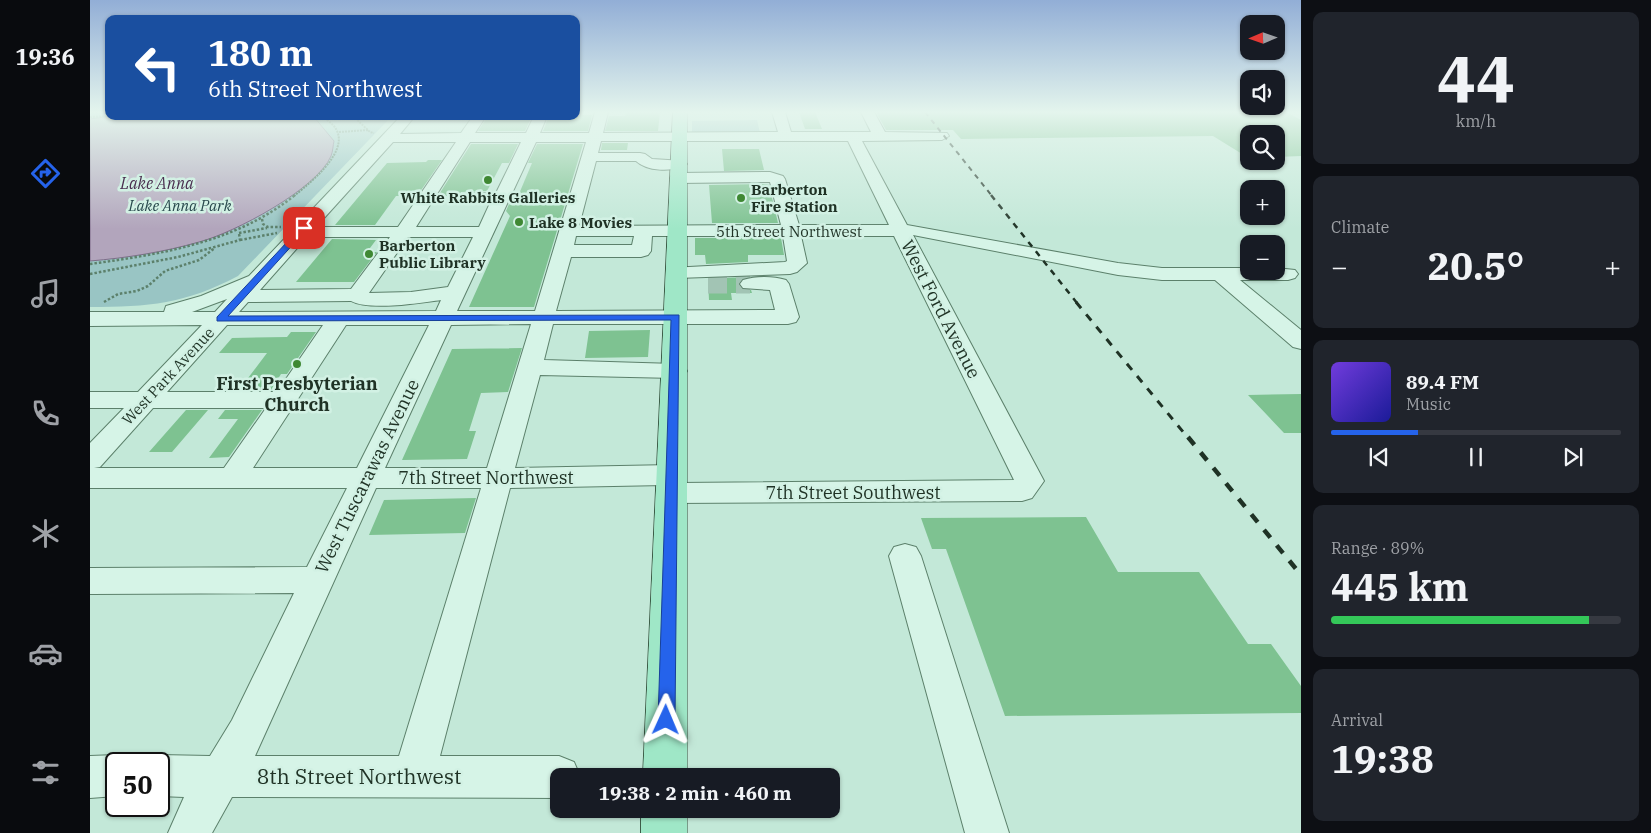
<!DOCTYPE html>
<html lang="en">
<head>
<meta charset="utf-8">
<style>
  body { margin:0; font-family:"IBM Plex Serif",serif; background:#20242c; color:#f1f3f6; height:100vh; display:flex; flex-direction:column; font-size:19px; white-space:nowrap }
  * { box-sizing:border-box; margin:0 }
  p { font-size:16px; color:#9ea1a6 }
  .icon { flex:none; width:28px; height:28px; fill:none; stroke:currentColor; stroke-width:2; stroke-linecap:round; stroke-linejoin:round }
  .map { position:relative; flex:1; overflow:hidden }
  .panel { display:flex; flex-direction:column; gap:12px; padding:12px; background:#0d0f14; width:350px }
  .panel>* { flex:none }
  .banner { position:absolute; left:15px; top:15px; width:475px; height:105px; border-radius:10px; box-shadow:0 1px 4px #0004; background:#1a4fa0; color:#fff; overflow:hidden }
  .needle { width:32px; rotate:268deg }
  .controls { position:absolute; left:1150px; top:15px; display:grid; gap:10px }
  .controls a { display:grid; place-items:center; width:45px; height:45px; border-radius:10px; background:#171b24; box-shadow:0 1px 4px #0004; font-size:25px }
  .speed { position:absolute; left:15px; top:752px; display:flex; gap:10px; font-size:25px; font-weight:700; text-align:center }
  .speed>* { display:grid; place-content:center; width:65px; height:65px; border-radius:50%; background:#171b24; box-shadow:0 1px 4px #0004; line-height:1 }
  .speed .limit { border:2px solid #111; border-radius:8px; background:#fff; color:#111 }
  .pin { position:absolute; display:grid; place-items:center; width:42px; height:42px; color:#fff; margin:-21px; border-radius:10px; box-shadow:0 2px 8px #0006 }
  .me { position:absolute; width:55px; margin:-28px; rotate:1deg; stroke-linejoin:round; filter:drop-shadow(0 0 4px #0008) }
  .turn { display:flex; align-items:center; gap:18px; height:105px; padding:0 20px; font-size:22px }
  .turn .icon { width:65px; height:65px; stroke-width:2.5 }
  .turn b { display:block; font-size:35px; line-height:42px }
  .big { font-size:38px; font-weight:700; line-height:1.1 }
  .panel .tile { flex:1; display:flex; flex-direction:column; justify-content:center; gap:8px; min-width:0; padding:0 18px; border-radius:10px; background:#20242c }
  .panel .dial { align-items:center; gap:0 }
  .dial b { font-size:65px; line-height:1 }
  .song { display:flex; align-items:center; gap:15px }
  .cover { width:60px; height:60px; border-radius:8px; background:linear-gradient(135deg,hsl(260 70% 55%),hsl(240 70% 35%)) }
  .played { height:5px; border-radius:2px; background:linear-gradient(90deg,#2563eb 30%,#363941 30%) }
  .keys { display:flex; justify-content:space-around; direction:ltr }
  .heat { display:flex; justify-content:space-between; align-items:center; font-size:28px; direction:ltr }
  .charge { height:8px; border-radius:4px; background:linear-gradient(90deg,#34c759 89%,#363941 0) }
  .trip { position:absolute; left:460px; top:768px; width:290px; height:50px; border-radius:10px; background:#171b24; box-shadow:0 1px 4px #0004; font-weight:700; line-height:50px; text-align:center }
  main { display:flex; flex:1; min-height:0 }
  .tab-bar { display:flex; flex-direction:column; width:90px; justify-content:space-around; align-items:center; background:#090b0e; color:#9ea1a6 }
  .tab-bar .icon { width:35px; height:35px }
  .tab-bar .selected { color:#2563eb }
  .tab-bar b { font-size:22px; color:#f1f3f6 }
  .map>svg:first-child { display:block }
</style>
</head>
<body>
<main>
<nav class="tab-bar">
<b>19:36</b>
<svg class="icon selected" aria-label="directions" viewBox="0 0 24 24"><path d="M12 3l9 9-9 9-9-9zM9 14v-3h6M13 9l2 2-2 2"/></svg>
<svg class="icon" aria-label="music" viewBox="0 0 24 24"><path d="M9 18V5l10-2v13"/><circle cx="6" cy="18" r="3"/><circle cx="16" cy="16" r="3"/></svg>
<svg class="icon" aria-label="phone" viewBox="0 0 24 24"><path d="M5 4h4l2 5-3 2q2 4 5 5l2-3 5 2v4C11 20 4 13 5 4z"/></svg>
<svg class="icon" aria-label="climate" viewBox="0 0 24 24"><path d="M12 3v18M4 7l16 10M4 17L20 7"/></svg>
<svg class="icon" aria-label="car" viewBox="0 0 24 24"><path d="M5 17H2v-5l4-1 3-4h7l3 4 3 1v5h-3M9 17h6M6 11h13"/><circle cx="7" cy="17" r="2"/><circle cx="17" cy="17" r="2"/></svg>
<svg class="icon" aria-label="filters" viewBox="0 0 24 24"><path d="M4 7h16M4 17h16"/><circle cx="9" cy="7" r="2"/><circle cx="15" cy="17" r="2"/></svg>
</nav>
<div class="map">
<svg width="1211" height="833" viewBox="0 0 1211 833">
  <rect width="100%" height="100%" fill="#c3e8d8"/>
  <!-- green -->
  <path fill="#99c5c4" d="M0,112h19v4h283l-154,160c-53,28 -89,31 -148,31z
    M667,120l3,13h-68v-12z"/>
  <!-- water -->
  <path fill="#b2a5bc" stroke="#7e6d89" d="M22,116h197l5,1 20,24c-1,4 -1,10 -3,15 -14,33 -97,77 -132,86 -35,10 -73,16 -109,19v-142z"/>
  <!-- building -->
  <path fill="#7ec291" d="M536,112h34l-2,19h-53l4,-15h16z
    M709,112h16l7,17h-17z
    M786,112h410l15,8v36l-25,1v-23h-27l-2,23 -34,-21 -252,3 -8,-9h-67z
    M486,115h16l-4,16h-45l6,-15z
    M398,116h44l-7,15h-47z
    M512,143h26l-1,7h-26z
    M381,144h47l-9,19h-7l-15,28 -26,1 -3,4h-20z
    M447,144h46l-49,163h-65l41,-91 -4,-5 3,-7 7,-3 16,-38h-4z
    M632,149h37l5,21 -40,1z
    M338,160h14l-25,36h-21l-21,29h-40l52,-62 39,-1z
    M676,184l3,1 9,38h-66l-3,-38z
    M605,238h86l3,17h-36v7l-42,2 -1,-9h-10z
    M242,239l44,1 -9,12h10l-23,30h-58z
    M655,277l-3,2 -4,6 5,5h8l1,3h-21l1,7h-23l-1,-21z
    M560,330l-2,27 -63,1 4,-27z
    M201,332h25l-29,42h-6l-10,16h-32l28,-37h-48l13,-15 55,-1z
    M432,348l-14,44 -27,1 -12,38h7l-9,28 -65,1 50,-111z
    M1211,394v39h-17l-36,-38z
    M96,410h22l-36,42h-23z
    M135,410h37l-33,47 -20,1 29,-39h-20z
    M386,498l-11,35 -96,2 15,-35z
    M996,517l32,55h81l49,72h23l30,42v27l-296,3 -59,-167h-14l-11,-31z"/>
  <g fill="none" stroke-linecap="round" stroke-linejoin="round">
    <!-- minor-tunnel -->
    <path stroke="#a2c4b4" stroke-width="19" stroke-dasharray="19 9" stroke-linecap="butt" d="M618,284h42"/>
    <defs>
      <path id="minor" d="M505,112h13l-5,21 175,-1 -6,-20h13l6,20h80l-10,-20h13l11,20 62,1 2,3 -7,4 -80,1 45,84 211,38 44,5h87v3h27v-3l19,2 3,4 -3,4 -7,2h-48l61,50v19l-8,-2 -78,-67h-53l-44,-5 -205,-40 131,246 -12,17 -10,3 -350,2 -10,-3 -5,-7 5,-7 3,-1 -155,3 -70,268h119l15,6 6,14h-21v22l-327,-1 -20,36h-44l16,-36 -25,-1v-32h-16l1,-3 15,-6 51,1 22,-36 62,-127 -204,1v-26l217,-1 40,-79h-257v-45l34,-35h-34v-16h48l64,-67 -112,1v-14h74l2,-6 35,-10 48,-20 152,-160h14l-15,18 61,-1 12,-17h13l-11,17h51l8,-17h13l-7,17h49zM511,141h247l41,84h-90l-14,-46 -2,-3 -13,-4 -92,1 -6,2 -2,3 2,3 6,2 92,-1 11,43 -202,1 17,-65h40c12,11 34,10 48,6l3,-3 -3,-3 -32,-2 -7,-5 -5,-1h-42zM303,142h63l-58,85h-82zM380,142h51l-25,51 -35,1 -2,4 2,4 29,1 -11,24h-63zM446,142h50l-51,169h-78zM486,236h58l-2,9h-58zM562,236h131l4,25 -2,1 -115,6 -3,4 3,4 7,2 113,-4 7,-2 10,-9 -6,-27h93l120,244 -335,3 3,-1 4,-7 -4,-7 -10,-3 -157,3 25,-93 135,3 9,-2 3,-5 -3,-5 -9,-2 -131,-4 9,-36h235l8,-2 3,-5 -10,-33 -3,-4c-13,-4 -30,-4 -43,0l-3,4 3,4 27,2 5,20 -219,1 15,-54h70l7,-2 3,-4zM217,237h83l-39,52 -91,1zM318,237h65l-25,50 -37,5 -42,1zM137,299l-12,13h-23zM351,300l-5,11 -197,1 9,-10 103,-1c18,10 69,2 90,-1zM441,324l-44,144h-102l66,-143zM137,325h96l-46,67h-110zM256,325h83l-72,143h-104zM63,408h113l-42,60h-130l6,-1zM286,488h105l-82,268h-144z
        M815,544l11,3 5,9 88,277h-44l-76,-277 5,-9z
        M26,755l15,6 1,3h-16v32l-26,2v-42z"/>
      <path id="major" d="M583,112h14v664h-44z
        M551,809h46v24h-46z"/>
    </defs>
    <!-- minor casing -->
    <use href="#minor" stroke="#5c806b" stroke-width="2"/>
    <!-- major casing -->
    <use href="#major" stroke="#304f3a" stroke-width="1"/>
    <!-- path-far1 -->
    <path stroke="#5c806b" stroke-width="2" stroke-dasharray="2 1" stroke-linecap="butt" d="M263,116l17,16 4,1
      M0,117l19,-1
      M237,119l13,-3
      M249,132l29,-2
      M204,196c22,-18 72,-58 26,-80"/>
    <!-- path -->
    <path stroke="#5c806b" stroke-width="2.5" stroke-dasharray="2.5 2" stroke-linecap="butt" d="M172,219l1,5 5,3h13
      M149,233l28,-5
      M150,240l37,-7
      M0,264c72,-10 147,-22 205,-69
      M0,274l88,-17 62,-17 -1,-7
      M14,302l14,-8 19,-3 11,-5 17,-15 34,-11 16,-12"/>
    <!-- minor -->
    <use href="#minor" fill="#d6f4e7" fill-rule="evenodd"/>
    <!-- major -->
    <use href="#major" fill="#9fe7c7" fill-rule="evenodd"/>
    <!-- rail-far3 -->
    <path stroke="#1f3225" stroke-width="2" stroke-dasharray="5 5" stroke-linecap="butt" d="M835,112l67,84"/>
    <!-- rail-far2 -->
    <path stroke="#1f3225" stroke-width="2.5" stroke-dasharray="6 6" stroke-linecap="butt" d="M901,195l86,108"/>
    <!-- rail-far1 -->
    <path stroke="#1f3225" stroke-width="3" stroke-dasharray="8 8" stroke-linecap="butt" d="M986,302l113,137"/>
    <!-- rail -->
    <path stroke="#1f3225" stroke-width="4.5" stroke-dasharray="10 10" stroke-linecap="butt" d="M1098,437l113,138"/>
  </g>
  <!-- sky -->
  <linearGradient id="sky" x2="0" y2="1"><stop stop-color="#92aed6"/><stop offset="0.49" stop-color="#e4f5ed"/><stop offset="1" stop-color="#e4f5ed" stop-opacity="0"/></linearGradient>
  <rect width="1211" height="229" fill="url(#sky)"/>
  <!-- route -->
  <path fill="#2563eb" stroke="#184099" d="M214,225l4,3 -1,1 -79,87 451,-1 -4,405 -2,5 -7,3 -6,-3 -2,-5 13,-400 -454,1v-4l85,-91z"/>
  <!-- markers -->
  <g fill="#3f8833" stroke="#d2f1e4" stroke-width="2">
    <circle cx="398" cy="180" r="5"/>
    <circle cx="651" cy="198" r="5"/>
    <circle cx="429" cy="222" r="5"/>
    <circle cx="279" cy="254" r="5"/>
    <circle cx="207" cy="364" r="5"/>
  </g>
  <g text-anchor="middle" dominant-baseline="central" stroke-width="5" stroke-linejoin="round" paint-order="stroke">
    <!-- far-poi labels -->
    <g font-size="15" font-weight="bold" fill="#1f3225" stroke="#d2f1e4" text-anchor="start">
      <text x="661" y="189">Barberton<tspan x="661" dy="17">Fire Station</tspan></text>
      <text x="398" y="197" text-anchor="middle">White Rabbits Galleries</text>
      <text x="439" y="222">Lake 8 Movies</text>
      <text x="289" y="245">Barberton<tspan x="289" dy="17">Public Library</tspan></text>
    </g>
    <!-- far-park labels -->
    <g font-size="15" font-style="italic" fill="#28484c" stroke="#d2f1e4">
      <text x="90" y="205">Lake Anna Park</text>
    </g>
    <!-- far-street labels -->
    <g font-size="15" fill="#1f3225" stroke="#d2f1e4">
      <text x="699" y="231">5th Street Northwest</text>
      <text transform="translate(78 376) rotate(-47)">West Park Avenue</text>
    </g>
    <!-- far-water labels -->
    <g font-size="16" font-style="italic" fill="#4a2f50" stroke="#d2f1e4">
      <text x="67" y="183">Lake Anna</text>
    </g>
    <!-- street labels -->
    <g font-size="18" fill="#1f3225" stroke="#d2f1e4">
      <text transform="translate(851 309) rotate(63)">West Ford Avenue</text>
      <text transform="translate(277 476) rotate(-64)">West Tuscarawas Avenue</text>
      <text x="396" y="477">7th Street Northwest</text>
      <text x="763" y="492">7th Street Southwest</text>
    </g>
    <!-- poi labels -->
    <g font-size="18" font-weight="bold" fill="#1f3225" stroke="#d2f1e4">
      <text x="207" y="383">First Presbyterian<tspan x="207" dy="21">Church</tspan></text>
    </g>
    <!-- near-street labels -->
    <g font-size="21" fill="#1f3225" stroke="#d2f1e4">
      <text x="269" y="776">8th Street Northwest</text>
    </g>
  </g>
</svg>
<div class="controls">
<a><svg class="needle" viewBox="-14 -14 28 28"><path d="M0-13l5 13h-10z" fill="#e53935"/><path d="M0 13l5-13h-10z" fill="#9ea1a6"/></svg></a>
<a><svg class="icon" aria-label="sound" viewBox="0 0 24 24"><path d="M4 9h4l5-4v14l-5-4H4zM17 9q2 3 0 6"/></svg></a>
<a><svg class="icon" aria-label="search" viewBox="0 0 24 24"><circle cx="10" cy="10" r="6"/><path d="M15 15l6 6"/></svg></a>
<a>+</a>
<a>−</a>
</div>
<div class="speed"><div class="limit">50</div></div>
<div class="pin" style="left:214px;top:228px;background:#d93025"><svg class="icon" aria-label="arrive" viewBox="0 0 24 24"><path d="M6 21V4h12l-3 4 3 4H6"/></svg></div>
<svg class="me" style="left:576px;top:720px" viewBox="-20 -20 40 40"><path d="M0-17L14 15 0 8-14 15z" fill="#2563eb" stroke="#fff" stroke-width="4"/></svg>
<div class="trip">19:38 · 2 min · 460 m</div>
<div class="banner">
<div class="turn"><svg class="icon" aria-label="left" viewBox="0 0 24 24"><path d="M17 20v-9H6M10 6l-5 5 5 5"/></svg><div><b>180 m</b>6th Street Northwest</div></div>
</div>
</div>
<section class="panel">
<div class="tile dial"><b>44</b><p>km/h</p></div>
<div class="tile"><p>Climate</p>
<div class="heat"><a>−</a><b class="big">20.5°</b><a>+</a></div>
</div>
<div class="tile">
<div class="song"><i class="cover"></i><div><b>89.4 FM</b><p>Music</p></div></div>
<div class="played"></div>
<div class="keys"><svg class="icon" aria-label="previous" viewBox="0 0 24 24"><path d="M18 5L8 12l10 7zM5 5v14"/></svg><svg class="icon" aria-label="pause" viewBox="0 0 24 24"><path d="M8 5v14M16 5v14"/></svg><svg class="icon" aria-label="next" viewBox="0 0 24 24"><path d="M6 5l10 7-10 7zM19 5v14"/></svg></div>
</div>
<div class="tile"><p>Range · 89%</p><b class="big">445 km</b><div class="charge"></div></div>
<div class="tile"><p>Arrival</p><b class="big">19:38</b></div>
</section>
</main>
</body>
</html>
